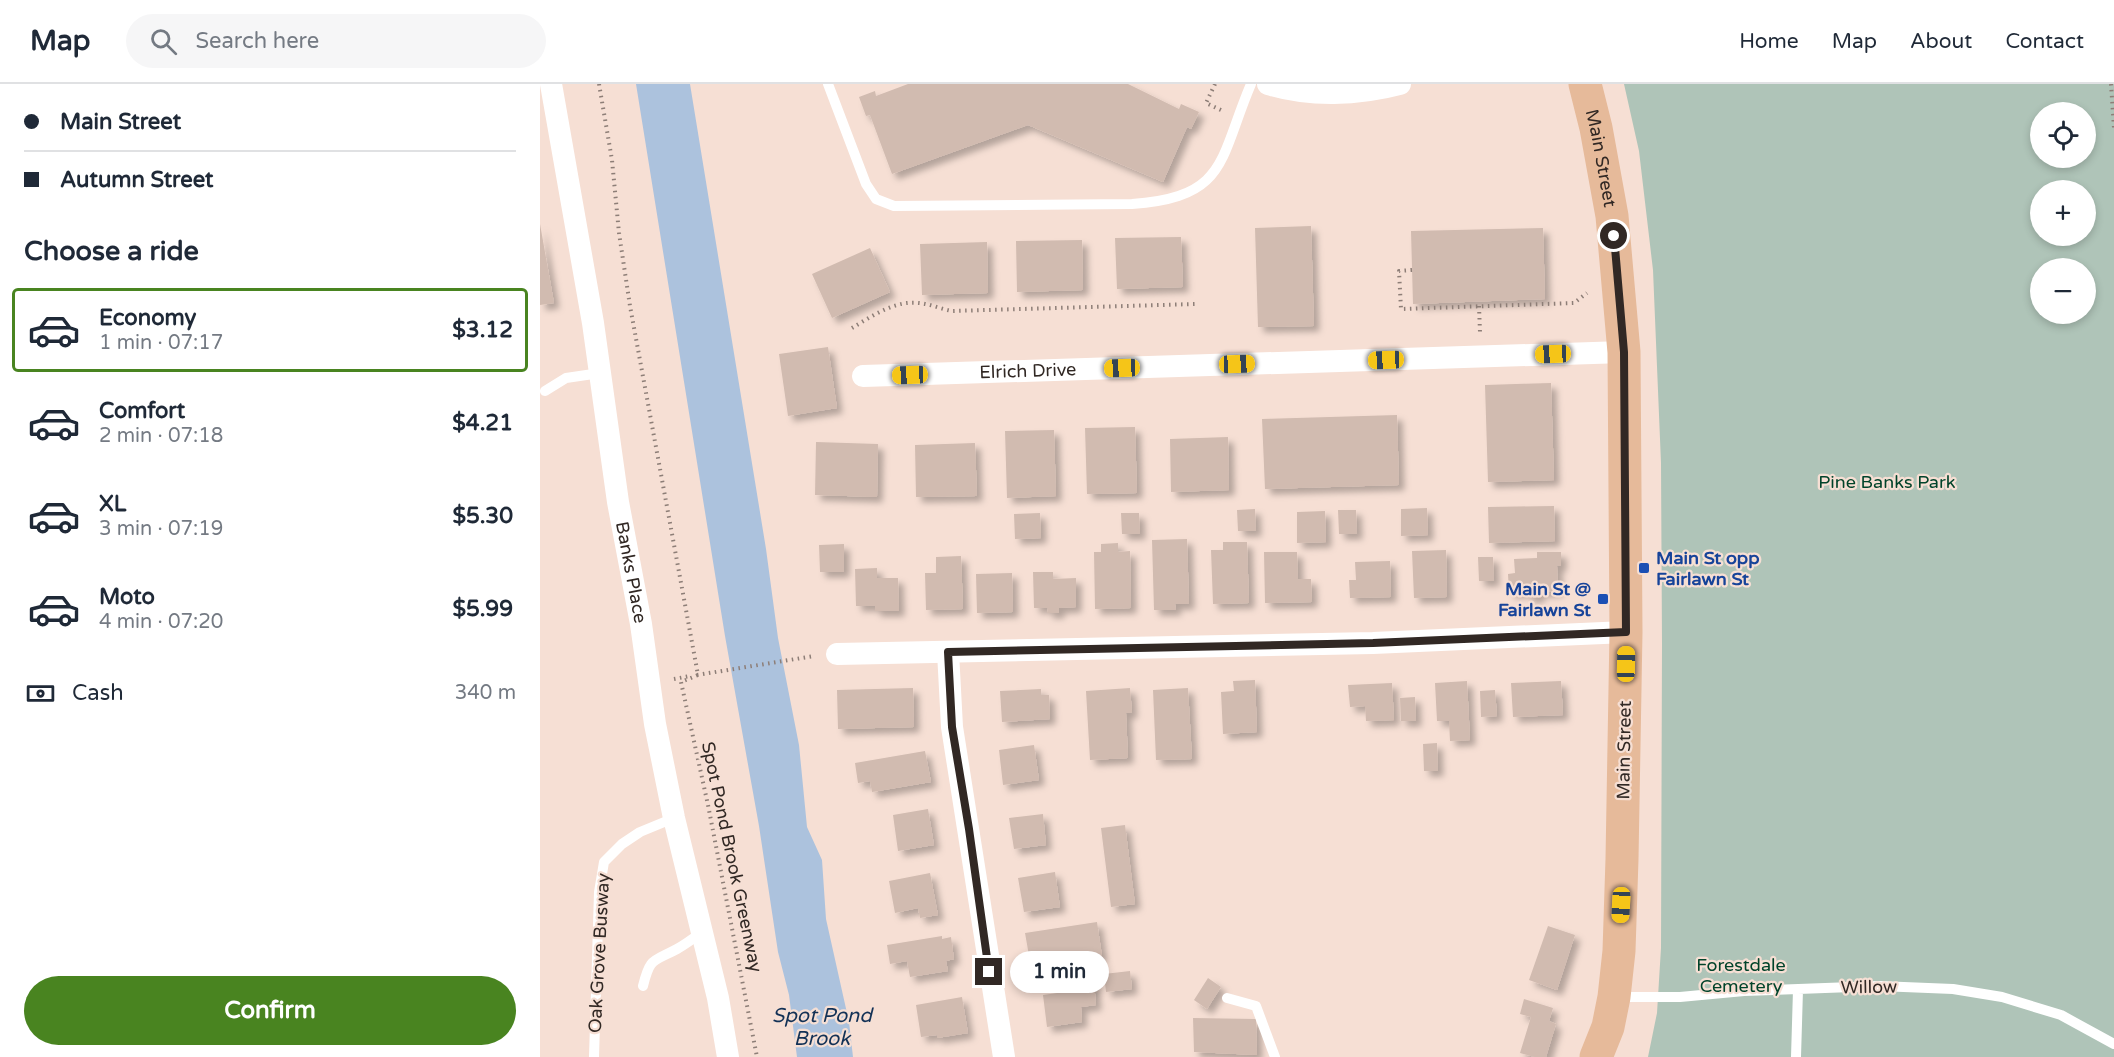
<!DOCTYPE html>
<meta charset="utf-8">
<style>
body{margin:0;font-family:"Varela Round",sans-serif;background:#f6f6f7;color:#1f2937;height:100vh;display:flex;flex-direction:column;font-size:22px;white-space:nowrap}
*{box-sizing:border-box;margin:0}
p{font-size:20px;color:#747a83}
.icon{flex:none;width:33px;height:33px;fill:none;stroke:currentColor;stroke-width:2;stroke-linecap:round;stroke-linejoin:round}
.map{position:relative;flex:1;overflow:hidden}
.side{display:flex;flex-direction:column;background:#fff;width:540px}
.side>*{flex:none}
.top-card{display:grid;align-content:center;height:132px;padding:0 24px;background:#fff}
.controls{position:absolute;left:1490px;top:18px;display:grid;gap:12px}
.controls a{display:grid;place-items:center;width:66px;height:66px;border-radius:50%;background:#fff;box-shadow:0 3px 9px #0003;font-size:30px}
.end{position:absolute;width:27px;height:27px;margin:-14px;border:8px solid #312824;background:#fff;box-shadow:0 0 0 3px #fff}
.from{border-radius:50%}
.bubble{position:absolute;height:42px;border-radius:21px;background:#fff;box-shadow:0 3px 9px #0003;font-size:20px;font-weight:800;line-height:42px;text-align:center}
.car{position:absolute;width:18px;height:36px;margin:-18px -9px;border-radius:8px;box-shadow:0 0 4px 2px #0007;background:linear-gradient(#f5c518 24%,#345 0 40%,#f5c518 0 76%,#345 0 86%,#f5c518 0)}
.top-card b{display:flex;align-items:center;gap:21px;height:57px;font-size:22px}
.top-card b+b{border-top:2px solid #e0e1e3}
.top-card i{width:15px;height:15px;background:#1f2937}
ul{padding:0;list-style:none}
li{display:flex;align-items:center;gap:18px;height:84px;margin:0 12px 9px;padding:0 12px;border:3px solid transparent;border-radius:6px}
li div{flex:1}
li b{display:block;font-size:22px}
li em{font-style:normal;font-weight:800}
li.selected{border-color:#498420}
li>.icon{width:54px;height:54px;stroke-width:1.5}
h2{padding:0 24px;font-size:27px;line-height:72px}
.pay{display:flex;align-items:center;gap:15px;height:66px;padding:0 24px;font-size:22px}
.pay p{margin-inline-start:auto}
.button{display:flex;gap:12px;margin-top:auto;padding:12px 24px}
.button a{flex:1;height:69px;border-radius:36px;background:#498420;color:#fff;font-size:24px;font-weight:800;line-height:69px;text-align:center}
header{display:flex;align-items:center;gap:36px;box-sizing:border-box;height:84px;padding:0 30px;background:#fff;border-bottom:2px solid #e0e1e3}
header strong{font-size:28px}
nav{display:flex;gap:33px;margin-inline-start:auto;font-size:21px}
.search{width:420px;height:54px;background:#f6f6f7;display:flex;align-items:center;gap:15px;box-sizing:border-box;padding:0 21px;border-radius:33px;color:#747a83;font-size:22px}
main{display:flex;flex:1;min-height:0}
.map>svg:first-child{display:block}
.green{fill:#afc4b8;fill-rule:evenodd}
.water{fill:#acc2dd}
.building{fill:#d1bbb0;filter:url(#shadow)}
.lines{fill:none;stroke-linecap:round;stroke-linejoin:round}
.path{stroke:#8d7e77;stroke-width:4;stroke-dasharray:1.5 4.5;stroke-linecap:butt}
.lane{stroke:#fff;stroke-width:10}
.street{stroke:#fff;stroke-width:22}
.primary{stroke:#e6ba9a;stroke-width:33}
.route{stroke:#312824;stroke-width:8}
.transit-dot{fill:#1a4fb4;stroke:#f6dfd4;stroke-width:2}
.labels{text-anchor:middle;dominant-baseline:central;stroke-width:4.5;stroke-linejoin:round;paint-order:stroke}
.street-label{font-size:18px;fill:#312824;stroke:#f6dfd4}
.park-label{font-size:18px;fill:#00432a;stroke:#f6dfd4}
.transit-label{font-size:18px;font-weight:bold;fill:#164399;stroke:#f6dfd4;text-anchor:start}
.water-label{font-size:20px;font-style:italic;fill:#123156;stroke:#f6dfd4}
</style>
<header>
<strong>Map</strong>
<div class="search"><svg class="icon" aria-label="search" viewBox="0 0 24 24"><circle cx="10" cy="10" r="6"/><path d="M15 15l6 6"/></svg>Search here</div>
<nav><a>Home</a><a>Map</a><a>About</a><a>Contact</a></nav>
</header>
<main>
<section class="side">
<div class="top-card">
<b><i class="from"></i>Main Street</b>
<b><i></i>Autumn Street</b>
</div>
<h2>Choose a ride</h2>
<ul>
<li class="selected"><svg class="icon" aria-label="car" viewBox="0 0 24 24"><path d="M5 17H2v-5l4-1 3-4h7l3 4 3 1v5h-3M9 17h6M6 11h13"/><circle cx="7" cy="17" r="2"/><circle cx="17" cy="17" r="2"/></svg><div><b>Economy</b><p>1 min · 07:17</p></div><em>$3.12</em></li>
<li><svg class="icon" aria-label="car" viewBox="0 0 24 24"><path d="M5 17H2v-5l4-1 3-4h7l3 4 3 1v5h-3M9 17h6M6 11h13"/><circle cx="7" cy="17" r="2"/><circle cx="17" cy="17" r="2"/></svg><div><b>Comfort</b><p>2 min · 07:18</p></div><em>$4.21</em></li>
<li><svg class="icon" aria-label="car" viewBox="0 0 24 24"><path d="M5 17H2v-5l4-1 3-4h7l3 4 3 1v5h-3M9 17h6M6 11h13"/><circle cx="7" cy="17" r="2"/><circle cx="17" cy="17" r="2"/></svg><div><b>XL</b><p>3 min · 07:19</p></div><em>$5.30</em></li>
<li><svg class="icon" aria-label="car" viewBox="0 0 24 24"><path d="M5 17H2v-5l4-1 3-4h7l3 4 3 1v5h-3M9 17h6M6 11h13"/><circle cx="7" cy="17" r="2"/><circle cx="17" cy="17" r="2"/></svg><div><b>Moto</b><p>4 min · 07:20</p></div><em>$5.99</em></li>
</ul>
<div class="pay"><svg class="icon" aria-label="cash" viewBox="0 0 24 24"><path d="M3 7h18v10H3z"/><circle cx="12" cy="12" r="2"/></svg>Cash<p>340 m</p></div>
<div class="button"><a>Confirm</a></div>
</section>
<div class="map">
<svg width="1574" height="973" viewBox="0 0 1574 973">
<defs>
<filter id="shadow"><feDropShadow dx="5.5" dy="5.5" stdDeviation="3" flood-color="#0004"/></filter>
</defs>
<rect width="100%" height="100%" fill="#f6dfd4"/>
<path class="green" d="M1084,0H1574V973H1108L1117,929L1121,864L1122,560L1121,379L1113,186L1099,67ZM1500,28H1545V74H1500ZM1500,106H1545V152H1500ZM1500,184H1545V230H1500Z"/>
<path class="water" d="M96,0H150L226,465L238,554L259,661L267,743L282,776L286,835L309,938L313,973H257L249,911L238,868L219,742L185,552Z"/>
<path class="building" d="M368,0H588L639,25L641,20L659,28L651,45L647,43L623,98L488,41L352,90L330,31L326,32L319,13L335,7L336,12Z
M0,140L14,219L0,221Z
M771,142L774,242L718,243L715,144Z
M1003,144L1005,215L873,220L871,147Z
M641,153L643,203L577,205L575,154Z
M542,156L543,206L477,208L476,157Z
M447,158L448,209L382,211L380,160Z
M330,164L350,208L292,234L272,190Z
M288,263L297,324L248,332L239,270Z
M1011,299L1014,396L948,398L945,301Z
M857,331L859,401L725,405L722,335Z
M595,343L597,409L547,410L545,344Z
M514,346L516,412L467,414L465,347Z
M688,353L689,406L631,408L630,355Z
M276,358L338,360L337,413L275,411Z
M435,359L437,412L376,413L375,361Z
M1014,422L1015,457L949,459L948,423Z
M887,424L888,451L861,452V425Z
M715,425L716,447H698L697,426Z
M798,426H816L817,450H799Z
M785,427L786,458L757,459V428Z
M500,429L501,454L475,455L474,430Z
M581,429H599L600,450H582Z
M647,455L649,520H635L636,526H614L612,456Z
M683,458H707L709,519L673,520L671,466H683Z
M578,459V468L590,467L591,524L555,525L554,468H561V460Z
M304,460V488H280L279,461Z
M906,466L907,513L874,514L872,467Z
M724,468H757L758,495H771L772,518L725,519Z
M997,468H1021V482H1017L1018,507L999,508V513L988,514V508L969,509L968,490L975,489L974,475L997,474Z
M421,472L423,525L386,526L385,489H396V473Z
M938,473H953L954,497H939Z
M850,477L851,513L810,514L809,496H816L815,478Z
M337,484V494H358L359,527H335V522H316L315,485Z
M493,488H513V495L536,494V523L519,524V529H507L508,524H494Z
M472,489L473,528L437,529L436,490Z
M715,596L717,648L683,650L681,608L694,607L693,597Z
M927,597L930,656L910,657L909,637H897L895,599Z
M1021,597L1023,631L973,633L971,599Z
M852,599L854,636L826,637L825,622L810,623L808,601Z
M373,604L374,643L298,645L297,606Z
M590,604L592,629H586L588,674L550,676L546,607Z
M648,604L652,675L616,676L613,606Z
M501,605V611H509L510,635L462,638L460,607Z
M955,606L957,632L941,633L940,607Z
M875,613L876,637H861L860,614Z
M897,659L898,687H884L883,660Z
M494,661L499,696L463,701L459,666Z
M385,667L391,698L332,708L330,697L318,699L315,679Z
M388,725L394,761L358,767L353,731Z
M503,730L506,761L474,765L469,734Z
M585,741L595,820L571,823L561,744Z
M515,788L520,823L484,828L478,794Z
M390,789L398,831L380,834L378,824L355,829L349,797Z
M557,838L562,872L491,883L485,849Z
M1008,842L1035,851L1017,906L989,896Z
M402,852V855L411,853L414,875L406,877L408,887L370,893L367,877L350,880L347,861Z
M590,887L592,905L566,908L564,890Z
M668,894L681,903L667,925L654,916Z
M554,897L556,921L541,923L542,938L507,943L503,911L538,906L537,899Z
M422,913L428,949L397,954V951L381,953L376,921Z
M984,915L1013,924L1009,937L1016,940L1006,973H995L980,969L991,933L980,930Z
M653,934L716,935L717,971L654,968Z"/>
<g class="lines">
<path class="path" d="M59,0L72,76L79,149L90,222L158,591L141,598L168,721L217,973
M675,0L666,19L683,27
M1571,0L1574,44
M872,186L859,187L861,225L1034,219L1047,209
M939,222L940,248
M312,244C332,232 355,216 379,219C390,220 401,225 412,227L655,220
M157,591L274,572
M134,595L150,592"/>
<path class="lane" d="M288,0L326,100L336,115L354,122L592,120C688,113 679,75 711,0
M5,307L26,294L60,289
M103,902C110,873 113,878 137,865C146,860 154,854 162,848
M1077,913H1140L1204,907L1339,902L1413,905L1462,913L1521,931L1574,960
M687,914L716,922L735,973
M54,973L59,808L64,778L82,760L100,748L134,734
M1256,973L1258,906"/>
<g class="street">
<path id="s1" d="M11,0L53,239L78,418L101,540L115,640L134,734L178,914L188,973"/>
<path d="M728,0C769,13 819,11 860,0"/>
<path id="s2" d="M323,292L1084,268"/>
<path d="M408,568L412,643L464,973"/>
<path d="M297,570L833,559L1086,548"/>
</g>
<path class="primary" id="s3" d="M1045,0L1056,44L1072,132L1084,268L1086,548L1082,775L1079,867L1074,913L1068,943L1056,973"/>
</g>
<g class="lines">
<path class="route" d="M449,888L429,745L412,643L408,568L833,559L1086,548L1084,268L1074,152"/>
</g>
<g class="transit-dot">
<rect x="1098" y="478" width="12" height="12" rx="3"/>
<rect x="1057" y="509" width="12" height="12" rx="3"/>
</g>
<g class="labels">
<g class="street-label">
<text stroke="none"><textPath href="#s3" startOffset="76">Main Street</textPath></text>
<text stroke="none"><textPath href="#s2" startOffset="165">Elrich Drive</textPath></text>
<text stroke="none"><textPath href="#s1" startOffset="495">Banks Place</textPath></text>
<text transform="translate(1084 666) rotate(-89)">Main Street</text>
<text transform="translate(192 773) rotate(78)">Spot Pond Brook Greenway</text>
<text transform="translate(59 869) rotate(-87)">Oak Grove Busway</text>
<text transform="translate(1329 903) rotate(-1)">Willow</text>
</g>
<g class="park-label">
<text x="1347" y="398">Pine Banks Park</text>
<text x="1201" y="881">Forestdale<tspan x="1201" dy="21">Cemetery</tspan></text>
</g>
<g class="transit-label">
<text x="1116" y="474">Main St opp<tspan x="1116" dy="21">Fairlawn St</tspan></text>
<text x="1051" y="505" text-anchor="end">Main St @<tspan x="1051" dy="21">Fairlawn St</tspan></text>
</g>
<g class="water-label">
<text x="282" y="932">Spot Pond<tspan x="282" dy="23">Brook</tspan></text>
</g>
</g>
</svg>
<div class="controls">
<a><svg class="icon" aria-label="locate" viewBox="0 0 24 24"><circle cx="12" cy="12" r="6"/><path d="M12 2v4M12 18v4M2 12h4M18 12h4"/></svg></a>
<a>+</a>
<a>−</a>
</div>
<i class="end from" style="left:1074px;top:152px"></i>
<i class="end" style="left:449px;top:888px"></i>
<div class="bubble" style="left:470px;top:867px;width:99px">1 min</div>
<i class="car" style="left:1013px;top:270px;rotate:268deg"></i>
<i class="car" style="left:846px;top:276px;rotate:268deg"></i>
<i class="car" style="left:697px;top:280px;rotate:88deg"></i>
<i class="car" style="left:582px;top:284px;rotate:268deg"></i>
<i class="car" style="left:370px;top:291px;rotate:268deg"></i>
<i class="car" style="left:1086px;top:580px;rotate:1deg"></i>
<i class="car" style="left:1081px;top:821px;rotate:183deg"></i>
</div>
</main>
